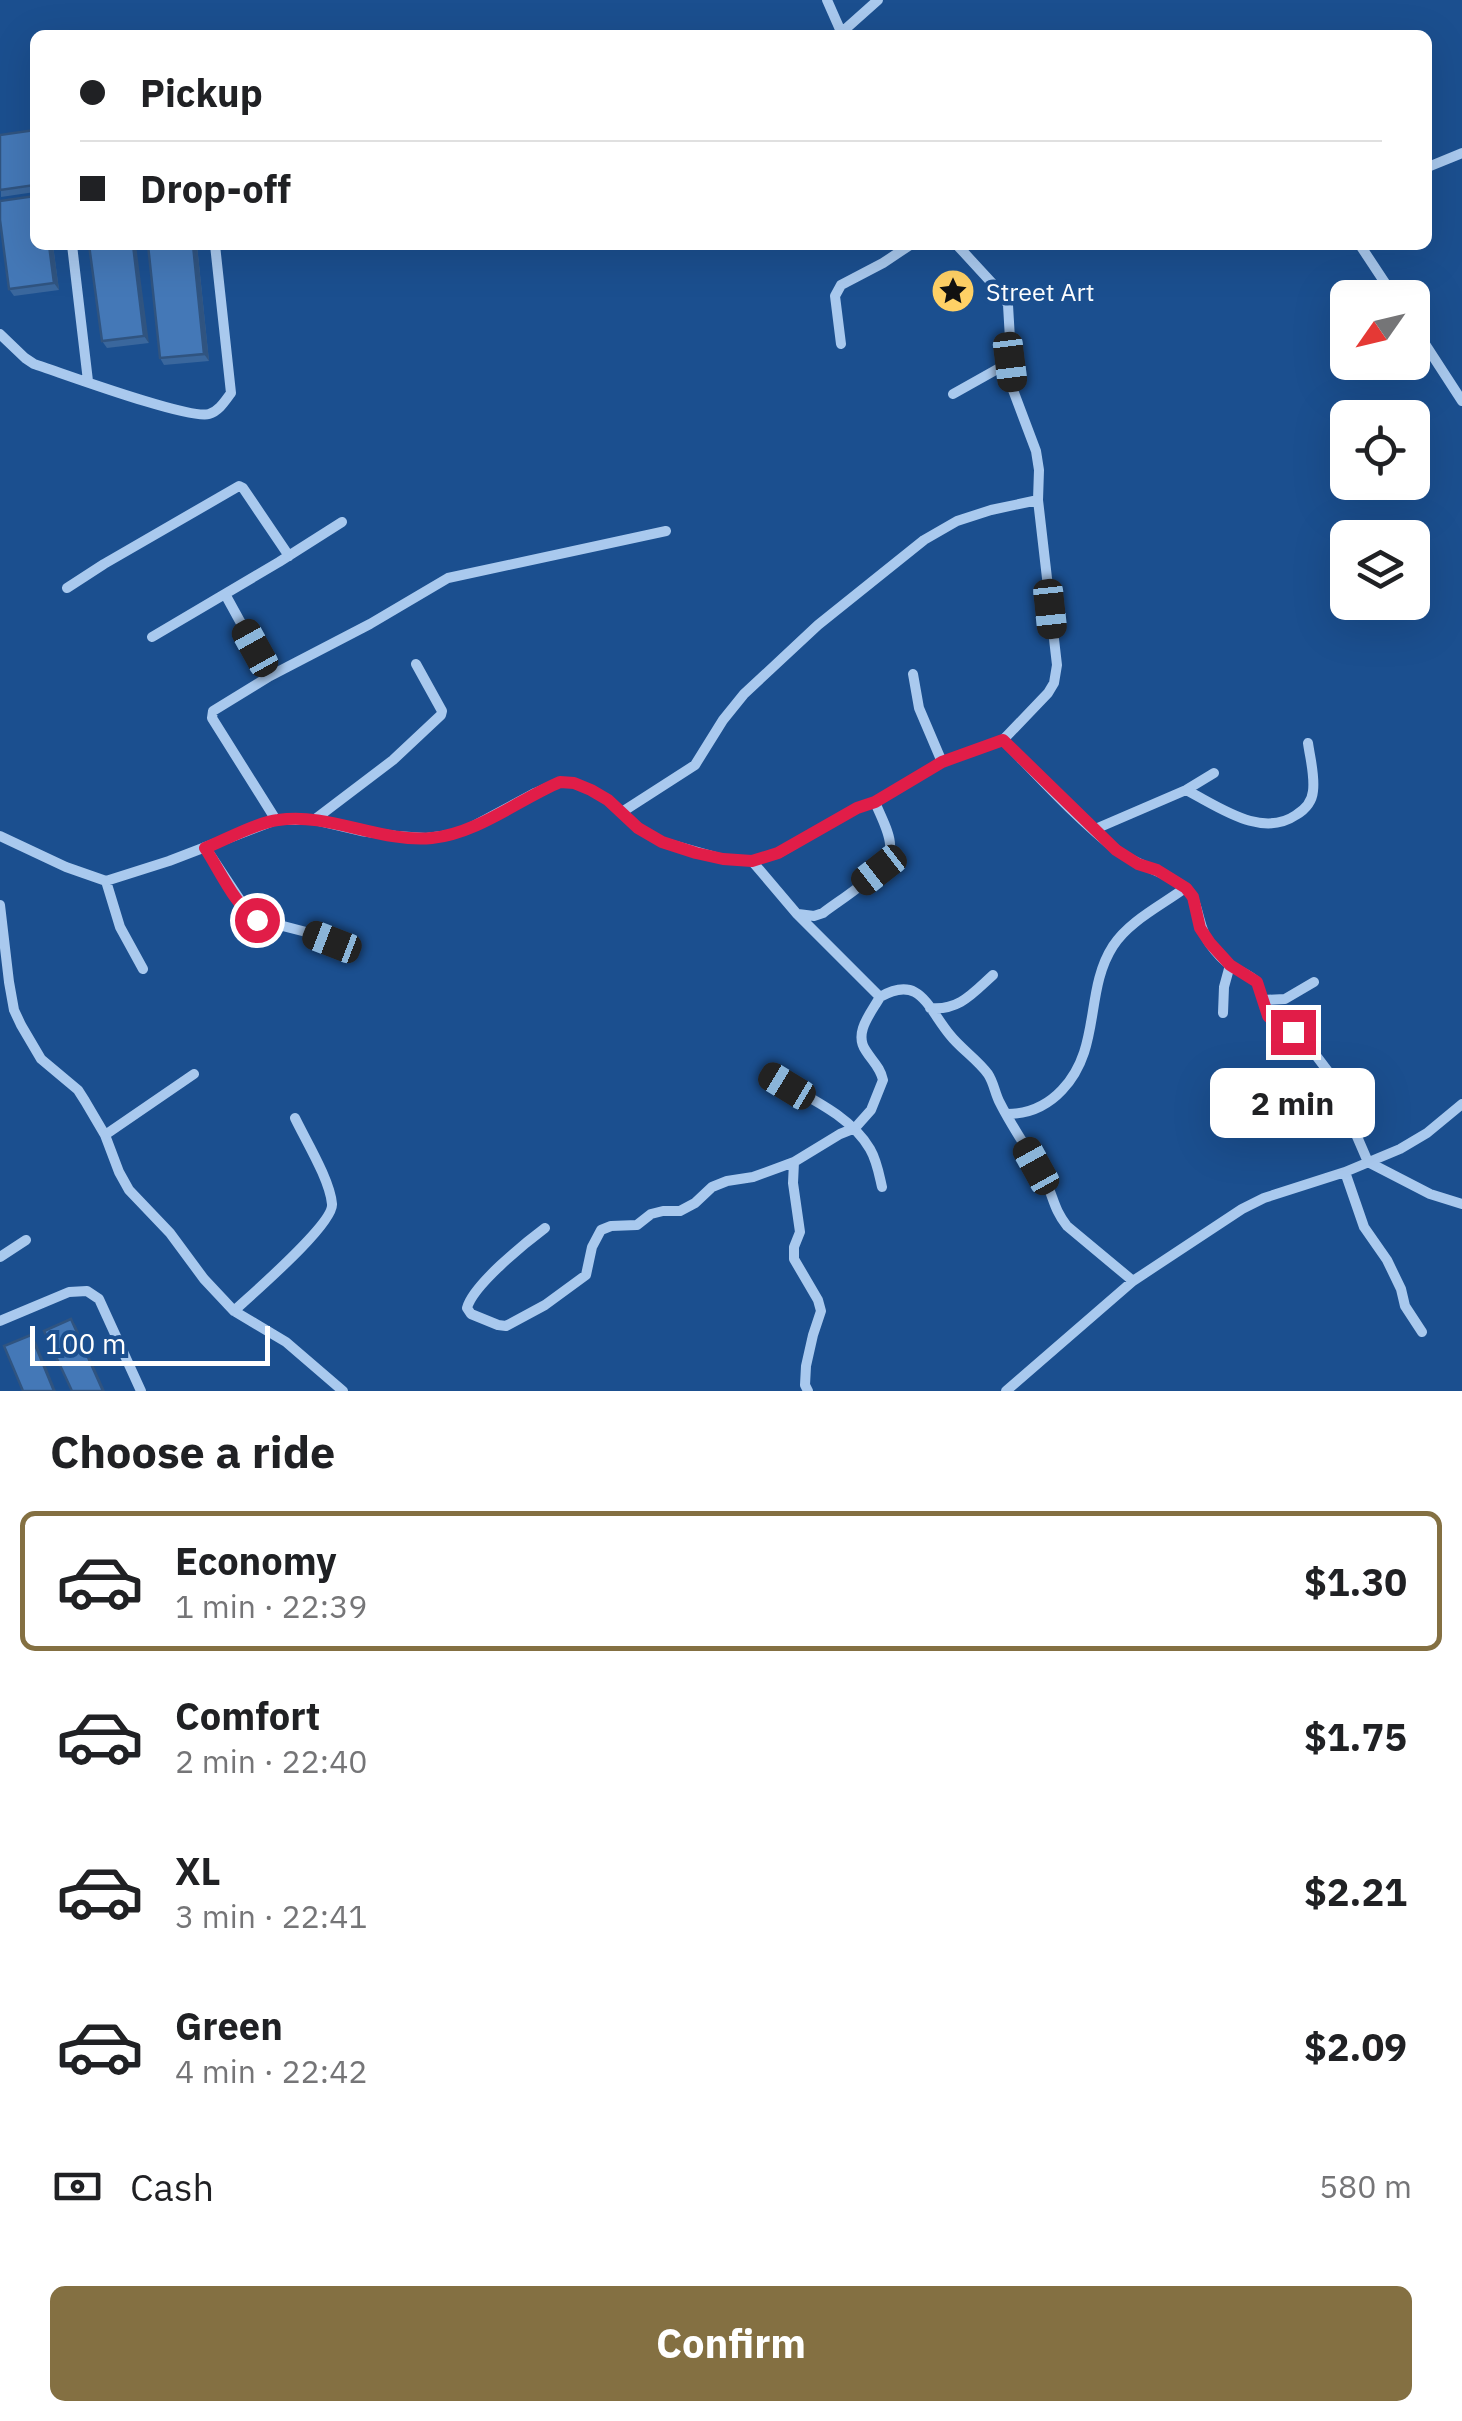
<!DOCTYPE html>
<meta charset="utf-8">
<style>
body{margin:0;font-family:"IBM Plex Sans",sans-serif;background:#f2f2f2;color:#202124;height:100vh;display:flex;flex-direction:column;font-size:38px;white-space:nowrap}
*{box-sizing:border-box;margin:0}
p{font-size:32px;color:#757577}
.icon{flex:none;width:55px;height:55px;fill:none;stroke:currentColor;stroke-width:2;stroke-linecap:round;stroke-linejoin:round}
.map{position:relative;height:1391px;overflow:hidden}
.details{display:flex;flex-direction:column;background:#fff;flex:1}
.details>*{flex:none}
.guide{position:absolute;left:30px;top:30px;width:1402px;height:220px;border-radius:15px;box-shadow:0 10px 40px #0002;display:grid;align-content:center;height:220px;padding:0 50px;background:#fff}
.needle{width:65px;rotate:236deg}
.buttons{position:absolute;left:1330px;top:280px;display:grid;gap:20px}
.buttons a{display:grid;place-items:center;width:100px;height:100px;border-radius:15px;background:#fff;box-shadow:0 10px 40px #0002;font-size:50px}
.scale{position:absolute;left:30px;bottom:25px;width:240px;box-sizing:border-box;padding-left:10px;border:5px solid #fff;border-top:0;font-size:28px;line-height:35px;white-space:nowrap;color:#fff;-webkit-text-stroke:8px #1b4f8f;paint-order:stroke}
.end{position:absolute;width:45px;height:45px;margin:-22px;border:12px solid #e11d48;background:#fff;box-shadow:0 0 0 5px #fff}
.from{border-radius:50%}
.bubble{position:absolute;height:70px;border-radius:15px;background:#fff;box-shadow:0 10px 40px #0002;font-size:32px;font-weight:700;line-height:70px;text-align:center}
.car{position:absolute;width:30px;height:60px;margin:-30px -15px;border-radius:12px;box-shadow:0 0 8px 2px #0007;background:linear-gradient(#222 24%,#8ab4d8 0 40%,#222 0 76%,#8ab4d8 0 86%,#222 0)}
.guide b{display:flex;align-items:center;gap:35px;height:95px;font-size:38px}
.guide b+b{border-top:2px solid #e0e0e0}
.guide i{width:25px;height:25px;background:#202124}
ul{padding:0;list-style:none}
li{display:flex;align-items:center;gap:30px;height:140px;margin:0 20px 15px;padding:0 30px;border:5px solid transparent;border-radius:15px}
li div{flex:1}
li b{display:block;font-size:38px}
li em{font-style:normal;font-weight:700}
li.selected{border-color:#847042}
li>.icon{width:90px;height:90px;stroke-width:1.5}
h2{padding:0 50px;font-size:45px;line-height:120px}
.pay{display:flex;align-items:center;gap:25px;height:110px;padding:0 50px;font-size:38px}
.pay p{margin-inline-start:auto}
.cta{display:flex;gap:20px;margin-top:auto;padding:20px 50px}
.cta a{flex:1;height:115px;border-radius:15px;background:#847042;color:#fff;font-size:40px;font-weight:700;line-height:115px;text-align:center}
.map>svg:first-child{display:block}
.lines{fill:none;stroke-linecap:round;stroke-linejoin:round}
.minor{stroke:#a9c9ee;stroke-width:10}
.wall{fill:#3a679d}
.shaded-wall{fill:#305480}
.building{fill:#4478b7;stroke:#305480;stroke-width:2.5}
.route{stroke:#e11d48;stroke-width:12}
.labels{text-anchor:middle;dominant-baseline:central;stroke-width:9;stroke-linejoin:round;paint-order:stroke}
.poi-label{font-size:25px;fill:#fff;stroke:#1b4f8f;text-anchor:start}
</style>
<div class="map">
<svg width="1462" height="1391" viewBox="0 0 1462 1391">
<rect width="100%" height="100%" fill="#1b4f8f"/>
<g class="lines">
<path class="minor" d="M827,0L842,34
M841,33L878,0
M1428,167L1462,153
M72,245L88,381
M1360,245L1395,298
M1412,324L1462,401
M0,334L25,358L34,364C62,373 188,420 209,414C219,411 225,401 231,393L215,245
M841,344L835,296L841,285L883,263L910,245
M953,394L1010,362
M67,588L104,564L239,486L243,488L289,556
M225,594L270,676
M152,637L279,562L342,522
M913,674L919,708L942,762
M1003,740C1040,778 1077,819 1119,852C1140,867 1166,871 1186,889C1200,901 1197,927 1210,944C1215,951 1223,960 1231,966C1240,972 1249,974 1257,982L1268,1016L1279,1026L1302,1037L1330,1074L1368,1162L1430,1194L1462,1204
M1186,790C1218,806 1261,839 1296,815C1306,809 1312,802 1313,791C1315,775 1310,758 1308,743
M622,812L695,765L723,720L744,694L818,625L924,540L957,521L991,510L1038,500
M276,820L212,718L213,711L270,676L370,624L448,578L666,531
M314,820L393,760L441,715L442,711L416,664
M1093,830L1186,790L1214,773
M0,836L66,867L106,881L169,861L276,820H314L361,831L396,836L426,838L450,835L468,829L535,793L560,782L574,783L591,790L608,800L638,828L662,842L723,859L752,861L779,853L857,808L875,802L942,762L1003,740L1048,693L1054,683L1057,665L1038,500L1039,470L1036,451L1013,390L1008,305L1003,295L957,245
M205,847L252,918L310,933L332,941
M752,861L797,914L880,997C920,974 927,1007 950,1035C961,1049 977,1059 988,1074C994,1083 995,1094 1000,1103C1014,1131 1033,1156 1047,1184C1054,1200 1055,1211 1067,1226L1133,1281
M106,881L120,927L143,969
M0,905L9,982L14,1010L21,1025L41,1059L78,1090L85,1101L105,1135L119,1172L129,1190L170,1233L204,1279L234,1311L286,1342L343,1391
M798,914L814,916L823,913C842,898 888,872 890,847C891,834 880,815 875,802
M1263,1000L1285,999L1314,982
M930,1008C959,1011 973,993 993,975
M1223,1013L1224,987L1230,965
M768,1074C802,1095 849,1113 870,1149C877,1161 879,1174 882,1187
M1007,1114C1029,1114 1047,1106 1062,1090C1102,1048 1084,991 1113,946C1129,921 1162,905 1185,888
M105,1135L194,1074
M794,1162L793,1183L800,1232L794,1247V1259L818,1300L821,1311L813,1335L806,1366L805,1385L808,1391
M1345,1172L1364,1227L1387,1260L1401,1289L1405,1306L1422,1332
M545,1228C525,1243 473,1285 467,1308L471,1314L498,1325L506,1326L545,1305L586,1275L592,1247L601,1230L611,1226L637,1225L651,1214L663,1211H680L695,1203L712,1187L727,1181L753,1177L794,1162L840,1134L855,1128L871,1110L883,1080C880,1067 873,1062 866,1051C853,1033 871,1013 880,997
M0,1257L26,1240
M234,1311C252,1294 334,1224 332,1204C330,1180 306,1141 295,1118
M0,1321L69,1292L87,1291L99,1299L141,1391
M1006,1391L1133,1281L1242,1209L1264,1198L1345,1172L1400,1149L1427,1133L1462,1104"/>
</g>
<path class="wall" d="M35,130V192L1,197L0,135Z
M35,245H53L59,290L14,296L9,289Z
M89,245L149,343L107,348L102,341Z
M148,245H197L209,361L164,365L160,358Z"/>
<path class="shaded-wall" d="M49,245H53L59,290L54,283Z
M133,245H136L149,343L144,336Z
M193,245H197L209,361L204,354Z
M71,1319L76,1326L105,1391H103Z
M31,1335L36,1342L56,1391H54Z"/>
<path class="building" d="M35,130V185L0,190V135Z
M35,196V245H49L54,283L9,289L0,220V201Z
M89,245H133L144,336L102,341Z
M148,245H193L204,354L160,358Z
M71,1319L103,1391H72L44,1331Z
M31,1335L54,1391H23L4,1346Z"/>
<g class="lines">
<path class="route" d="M257,920C236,907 219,869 205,848C225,840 258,822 278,820C329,812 380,843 432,838C478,833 518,800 560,782L574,783L591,790L608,800L638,828L662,842L696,853L723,859L752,861L778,853L857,808L875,802L942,762L1003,740L1116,850L1138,864L1157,870L1186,888L1193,897L1200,928L1210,943L1230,965L1257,982L1268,1016L1279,1026L1293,1032"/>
</g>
<defs>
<symbol id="sight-disc" viewBox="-11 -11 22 22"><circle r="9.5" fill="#ffd166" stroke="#1b4f8f"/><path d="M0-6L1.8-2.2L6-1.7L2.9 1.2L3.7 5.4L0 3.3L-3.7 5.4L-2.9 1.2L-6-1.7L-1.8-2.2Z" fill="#111"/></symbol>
</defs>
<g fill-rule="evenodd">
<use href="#sight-disc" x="928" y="266" width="50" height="50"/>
</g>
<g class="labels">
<g class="poi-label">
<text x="986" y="291">Street Art</text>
</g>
</g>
</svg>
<div class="buttons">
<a><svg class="needle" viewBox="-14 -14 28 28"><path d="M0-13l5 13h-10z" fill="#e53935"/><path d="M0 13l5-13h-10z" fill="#757577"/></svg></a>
<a><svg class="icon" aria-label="locate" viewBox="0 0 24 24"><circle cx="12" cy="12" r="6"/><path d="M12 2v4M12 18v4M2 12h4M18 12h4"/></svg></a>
<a><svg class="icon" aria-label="layers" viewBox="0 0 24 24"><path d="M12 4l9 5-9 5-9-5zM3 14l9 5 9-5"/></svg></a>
</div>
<div class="scale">100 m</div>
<i class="end from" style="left:257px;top:920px"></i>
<i class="end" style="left:1293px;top:1032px"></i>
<div class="bubble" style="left:1210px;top:1068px;width:165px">2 min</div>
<i class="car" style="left:1010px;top:362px;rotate:173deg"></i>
<i class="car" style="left:1050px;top:609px;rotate:174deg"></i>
<i class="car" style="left:255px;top:648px;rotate:331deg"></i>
<i class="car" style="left:879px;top:870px;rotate:232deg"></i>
<i class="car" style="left:332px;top:942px;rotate:291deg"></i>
<i class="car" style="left:787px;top:1086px;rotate:301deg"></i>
<i class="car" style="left:1036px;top:1166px;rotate:331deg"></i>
<div class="guide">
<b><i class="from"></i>Pickup</b>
<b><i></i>Drop-off</b>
</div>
</div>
<section class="details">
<h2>Choose a ride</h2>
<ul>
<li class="selected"><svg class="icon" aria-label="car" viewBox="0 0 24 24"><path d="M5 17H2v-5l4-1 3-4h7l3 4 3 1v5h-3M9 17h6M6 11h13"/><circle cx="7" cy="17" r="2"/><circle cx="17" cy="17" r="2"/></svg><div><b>Economy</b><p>1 min · 22:39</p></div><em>$1.30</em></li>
<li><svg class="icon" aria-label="car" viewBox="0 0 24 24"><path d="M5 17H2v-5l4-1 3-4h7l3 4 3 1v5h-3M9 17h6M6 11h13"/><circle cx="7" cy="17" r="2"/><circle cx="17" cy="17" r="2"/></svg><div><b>Comfort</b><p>2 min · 22:40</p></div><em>$1.75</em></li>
<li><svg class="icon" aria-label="car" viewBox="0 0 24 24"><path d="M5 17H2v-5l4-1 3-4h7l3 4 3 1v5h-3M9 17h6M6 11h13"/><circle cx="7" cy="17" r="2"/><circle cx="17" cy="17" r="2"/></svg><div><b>XL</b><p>3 min · 22:41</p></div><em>$2.21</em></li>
<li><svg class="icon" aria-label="car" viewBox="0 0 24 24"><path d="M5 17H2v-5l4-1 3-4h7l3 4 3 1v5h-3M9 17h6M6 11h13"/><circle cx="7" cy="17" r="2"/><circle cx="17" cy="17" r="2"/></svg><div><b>Green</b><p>4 min · 22:42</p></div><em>$2.09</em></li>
</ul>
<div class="pay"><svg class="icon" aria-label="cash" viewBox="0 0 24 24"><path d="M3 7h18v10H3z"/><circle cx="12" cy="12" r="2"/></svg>Cash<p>580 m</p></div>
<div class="cta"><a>Confirm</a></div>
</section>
